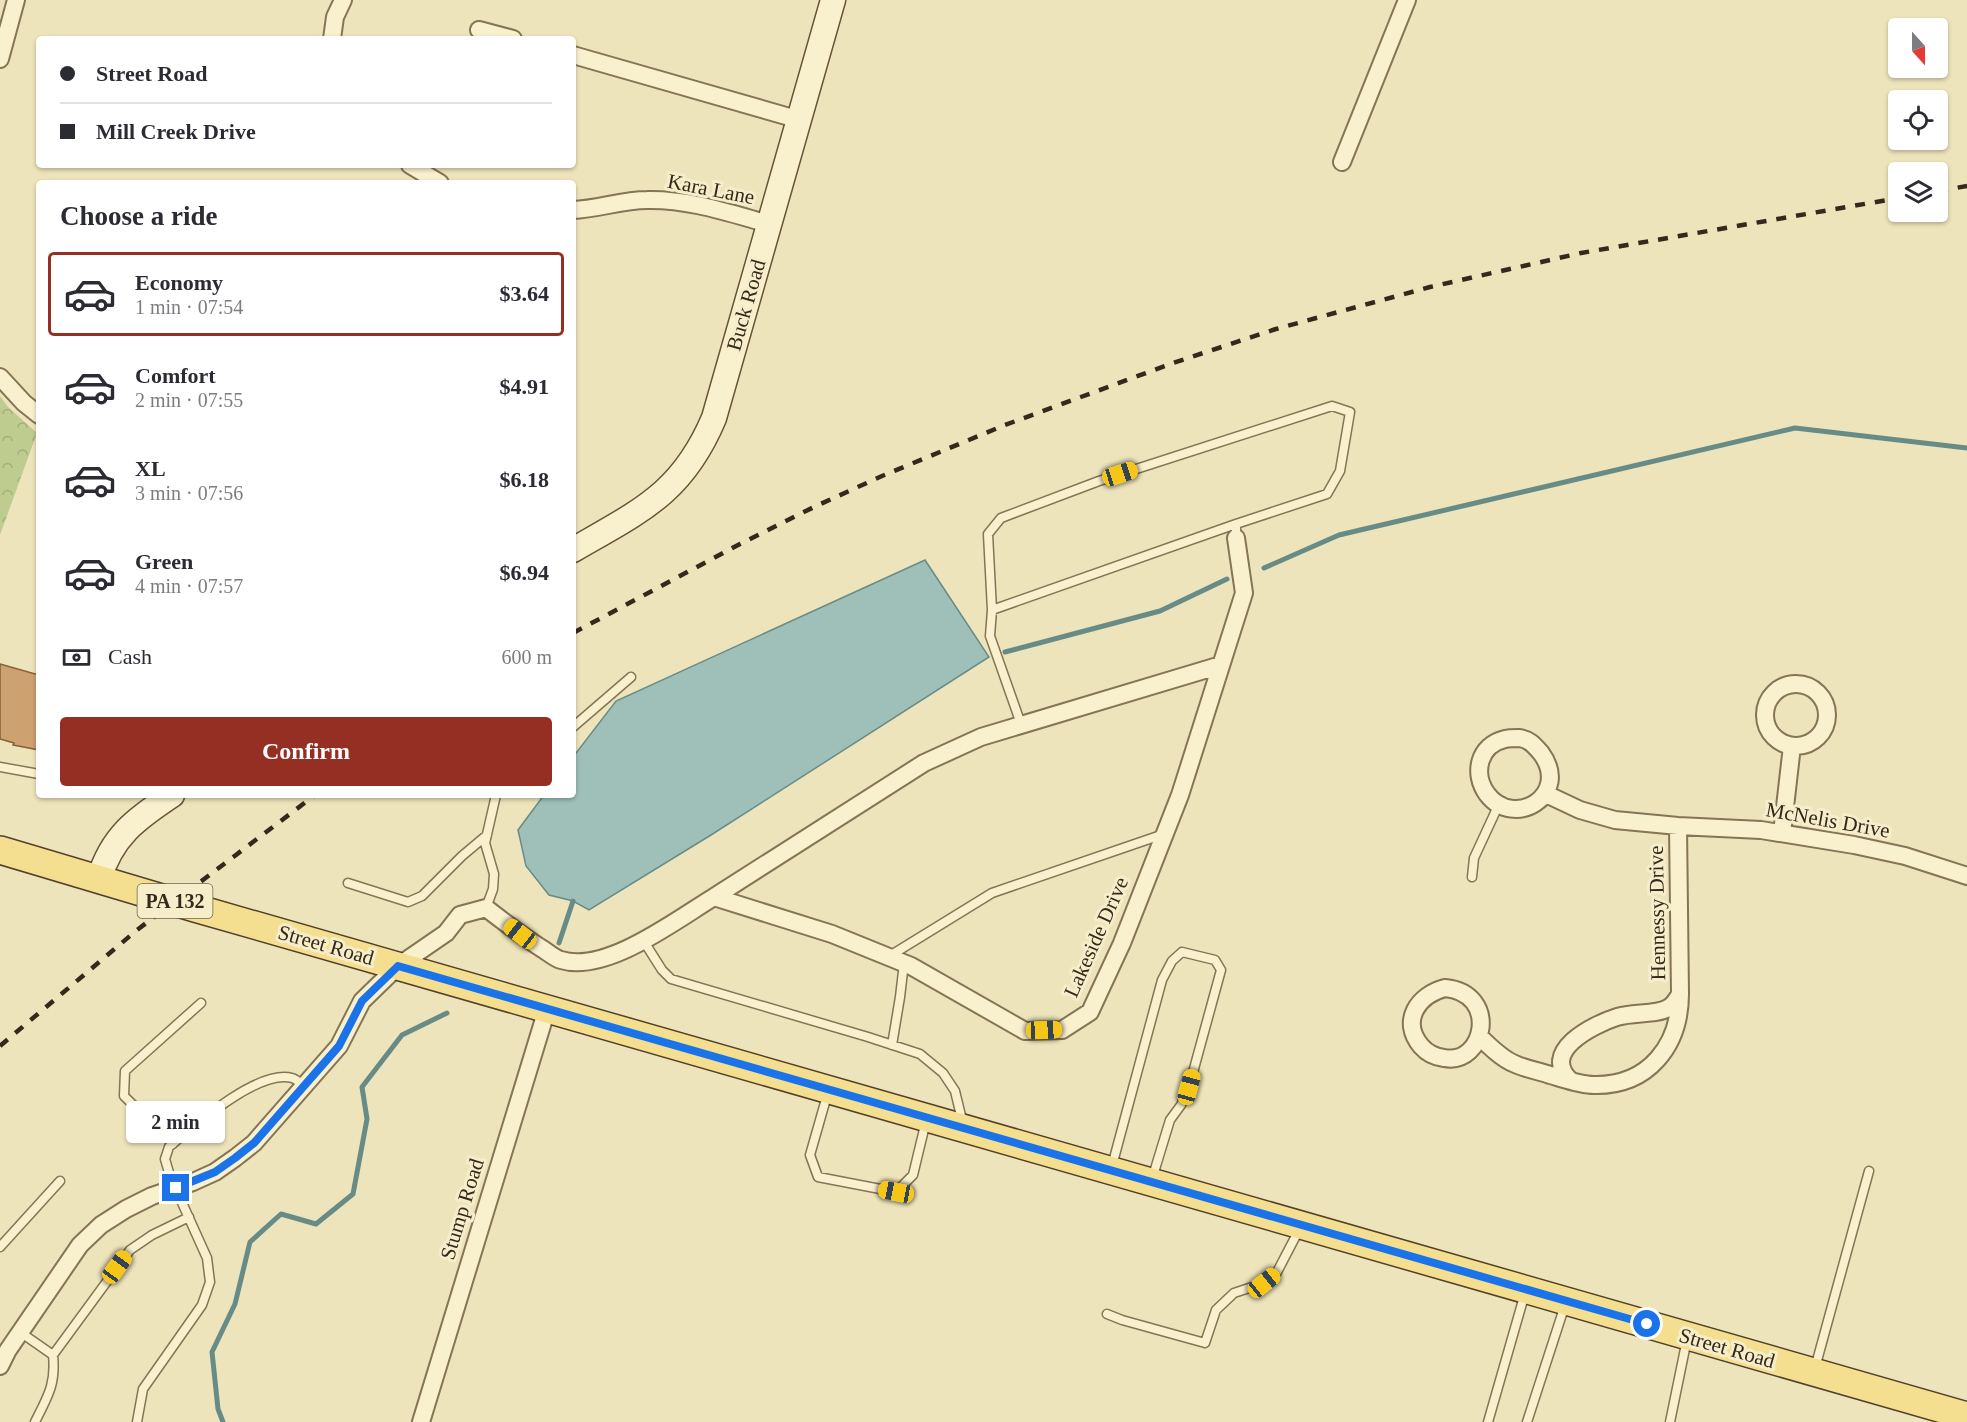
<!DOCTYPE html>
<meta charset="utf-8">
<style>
body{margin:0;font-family:Georgia,serif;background:#f7f7f7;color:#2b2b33;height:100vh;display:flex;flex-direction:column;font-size:22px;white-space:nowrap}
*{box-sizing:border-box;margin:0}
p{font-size:20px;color:#7c7c81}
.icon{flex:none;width:33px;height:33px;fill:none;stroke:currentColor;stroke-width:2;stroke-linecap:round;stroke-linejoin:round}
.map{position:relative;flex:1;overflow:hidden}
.sheet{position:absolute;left:36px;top:180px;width:540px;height:618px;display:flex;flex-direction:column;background:#fff;border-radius:6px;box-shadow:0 2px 4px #0004}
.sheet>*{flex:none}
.top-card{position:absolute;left:36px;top:36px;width:540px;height:132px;border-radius:6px;box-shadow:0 2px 4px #0004;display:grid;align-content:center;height:132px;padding:0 24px;background:#fff}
.needle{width:39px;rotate:159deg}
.controls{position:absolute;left:1888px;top:18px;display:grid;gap:12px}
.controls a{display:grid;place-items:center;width:60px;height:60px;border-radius:6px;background:#fff;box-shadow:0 2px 4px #0004;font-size:30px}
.end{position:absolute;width:27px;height:27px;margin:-14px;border:8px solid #1a73e8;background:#fff;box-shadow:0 0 0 3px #fff}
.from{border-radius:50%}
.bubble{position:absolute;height:42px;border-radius:6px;background:#fff;box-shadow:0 2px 4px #0004;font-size:20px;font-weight:800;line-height:42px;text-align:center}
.car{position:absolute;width:18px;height:36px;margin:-18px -9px;border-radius:8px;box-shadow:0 0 4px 2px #0007;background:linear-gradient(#f5c518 24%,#345 0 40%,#f5c518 0 76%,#345 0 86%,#f5c518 0)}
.top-card b{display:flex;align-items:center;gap:21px;height:57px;font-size:22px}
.top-card b+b{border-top:2px solid #e1e1e2}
.top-card i{width:15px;height:15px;background:#2b2b33}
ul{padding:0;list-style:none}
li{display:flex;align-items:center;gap:18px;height:84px;margin:0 12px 9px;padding:0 12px;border:3px solid transparent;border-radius:6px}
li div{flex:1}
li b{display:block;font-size:22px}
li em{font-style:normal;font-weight:800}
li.active{border-color:#952f24}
li>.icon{width:54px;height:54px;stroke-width:1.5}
h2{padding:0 24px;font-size:27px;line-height:72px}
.pay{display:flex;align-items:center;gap:15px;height:66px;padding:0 24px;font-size:22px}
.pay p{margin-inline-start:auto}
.action{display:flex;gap:12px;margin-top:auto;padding:12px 24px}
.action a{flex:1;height:69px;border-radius:6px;background:#952f24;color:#fff;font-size:24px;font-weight:800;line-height:69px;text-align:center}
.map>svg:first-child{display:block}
.forest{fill:url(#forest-crowns)}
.water{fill:#9fbfb9;stroke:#678c87;stroke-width:1.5}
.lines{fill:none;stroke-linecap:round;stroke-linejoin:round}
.stream{stroke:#678c87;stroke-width:5}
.building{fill:#cda170;stroke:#85603a;stroke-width:1.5}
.lane-casing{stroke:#857455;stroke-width:11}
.street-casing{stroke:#857455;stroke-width:20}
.secondary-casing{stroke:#675438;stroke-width:27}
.primary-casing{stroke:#52412a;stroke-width:30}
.lane{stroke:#f9f1ce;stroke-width:8}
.street{stroke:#f9f1ce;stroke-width:16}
.secondary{stroke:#f9f1ce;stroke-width:24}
.primary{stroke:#f4df90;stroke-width:27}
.rail{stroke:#34291a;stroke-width:4.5;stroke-dasharray:10 10;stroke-linecap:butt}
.route{stroke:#1a73e8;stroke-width:8}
.labels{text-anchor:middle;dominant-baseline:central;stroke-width:6;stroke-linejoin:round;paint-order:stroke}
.shield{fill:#f6eecb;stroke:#6e644f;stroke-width:1.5}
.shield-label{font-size:20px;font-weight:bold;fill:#34291a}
.street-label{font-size:21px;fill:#34291a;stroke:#f6eecb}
</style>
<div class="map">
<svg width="1967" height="1422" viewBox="0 0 1967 1422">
<defs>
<pattern id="forest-crowns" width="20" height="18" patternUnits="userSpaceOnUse" patternTransform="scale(1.5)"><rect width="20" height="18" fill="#becc8f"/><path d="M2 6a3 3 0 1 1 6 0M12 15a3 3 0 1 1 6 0" fill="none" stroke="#a4af7b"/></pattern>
</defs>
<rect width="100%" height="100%" fill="#eee4bb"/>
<path class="forest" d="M0,396L8,407L37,433L0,535Z"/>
<path class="water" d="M925,560L989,657L711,835L589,910L573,901L549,895L526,866L518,830L544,795H573V757L616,701Z"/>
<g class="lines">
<path class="stream" d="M1264,568L1339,535L1795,428L1967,448
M1005,652L1160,611L1227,579
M559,943L573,901
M223,1422L218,1409L212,1352L235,1304L250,1242L281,1214L316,1224L353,1194L367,1119L362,1087L402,1035L447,1013"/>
</g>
<path class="building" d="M0,664L39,675V750L13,745L14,743L0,739Z"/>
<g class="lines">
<defs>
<path id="lane" d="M1236,538V524L1327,494L1340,471L1350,412L1332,406L1099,481L1001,518L988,534L992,610L1236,524
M992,610L990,636L1021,724
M573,727L631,677
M0,767L39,774
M1472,877L1474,858L1499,804
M348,883L408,902L422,896L462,856L487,835
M486,908L493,889L494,874L485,843L496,795
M643,940L662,970L671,979L868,1037L920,1054L943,1073L955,1091L963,1124
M888,957L992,893L1164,834
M892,1045L900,997L904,963
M828,1092L810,1155L818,1177L896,1192L913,1175L926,1121
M173,1144L124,1096L125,1071L201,1003
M1112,1166L1162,980L1172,961L1182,952L1215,960L1221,970L1189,1087L1181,1105L1170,1120L1152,1179
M0,1247L60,1181
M1107,1314L1122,1320L1205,1343L1216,1310L1234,1293L1264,1283L1276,1274L1300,1228
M20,1332L53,1355
M1815,1368L1869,1171
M35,1422C48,1396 56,1384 53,1355L130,1250L152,1235L189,1217
M137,1422L143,1389L202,1305L210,1282L207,1258L170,1176L165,1159L169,1147C194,1126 258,1069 292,1078C296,1079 300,1083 304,1085
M1488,1422L1525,1293
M1527,1422L1565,1305
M1670,1422L1687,1339"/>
<path id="street" d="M479,30L513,39
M332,39L335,17L343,0
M573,55L800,120
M0,59L16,0
M1342,162L1407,0
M410,165L440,183
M573,210C598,209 622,200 647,200C689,199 729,213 769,224
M0,377L24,403L39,415
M1221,665L981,737L924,763L714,897L832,934L911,966L1025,1031L1062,1030L1090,1012L1122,943L1180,795L1244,593L1236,538
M1765 715a31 31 0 1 1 62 0a31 31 0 1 1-62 0Z
M1519,738C1529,739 1534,745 1541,753C1572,795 1514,830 1487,794C1472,773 1479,745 1505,739C1509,738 1514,738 1519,738Z
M1546,794L1580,810L1615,820L1678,826L1761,830L1854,845L1905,856L1967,876
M1782,833L1792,746
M1445,988C1500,993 1485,1066 1444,1058C1435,1057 1427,1053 1421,1046C1400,1021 1418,995 1445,988Z
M1479,1036C1489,1046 1502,1059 1515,1064C1526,1069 1539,1071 1550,1075C1564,1079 1580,1085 1594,1085C1649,1086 1680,1045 1680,994
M1571,1081C1539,1052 1592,1025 1617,1017C1633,1012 1657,1015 1668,1008C1674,1005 1677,999 1680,994L1678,826
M0,1366L8,1350L80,1245L101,1225L126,1209L152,1196L193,1182L215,1172L235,1158L254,1143L339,1046L362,1001L398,966L446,933L460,915L486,908C504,922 522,936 541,948C548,952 554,958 561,960C606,974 676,920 714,897
M421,1422L547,1009"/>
<path id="secondary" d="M573,550C640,511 682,494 714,418L833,0
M99,879C112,836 136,819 172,795"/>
<path id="primary" d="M0,850L195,908L1967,1416"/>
</defs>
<use href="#lane" class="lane-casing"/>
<use href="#street" class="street-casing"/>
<use href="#secondary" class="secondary-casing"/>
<use href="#primary" class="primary-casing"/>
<use href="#lane" class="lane"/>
<use href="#street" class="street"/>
<use href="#secondary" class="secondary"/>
<use href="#primary" class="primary"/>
<path class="rail" d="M1938,191L1967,186
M573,633L740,544L814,507L882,476L1005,425L1173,363L1276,329L1430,287L1581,253L1899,198
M0,1046L137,930L315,795"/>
</g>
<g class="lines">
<path class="route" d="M176,1188L215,1172L235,1158L254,1143L339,1046L362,1001L398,966L1647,1324"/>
</g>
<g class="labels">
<rect class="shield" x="137.5" y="884" width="75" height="34" rx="4.5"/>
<g class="shield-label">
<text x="175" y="901">PA 132</text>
</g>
<g class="street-label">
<text transform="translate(711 189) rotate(11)">Kara Lane</text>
<text transform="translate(746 305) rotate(-74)">Buck Road</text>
<text transform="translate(1828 820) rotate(10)">McNelis Drive</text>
<text transform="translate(1657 913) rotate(-91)">Hennessy Drive</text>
<text transform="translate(1096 937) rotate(-66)">Lakeside Drive</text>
<text transform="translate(326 945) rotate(16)">Street Road</text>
<text transform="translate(462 1209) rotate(-73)">Stump Road</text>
<text transform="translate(1727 1348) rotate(16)">Street Road</text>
</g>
</g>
</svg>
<div class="controls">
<a><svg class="needle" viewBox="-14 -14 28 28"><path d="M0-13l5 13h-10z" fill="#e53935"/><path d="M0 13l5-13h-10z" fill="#7c7c81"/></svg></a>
<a><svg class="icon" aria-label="locate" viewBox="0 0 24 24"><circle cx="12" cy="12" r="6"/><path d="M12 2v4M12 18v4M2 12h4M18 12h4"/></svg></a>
<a><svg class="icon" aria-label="layers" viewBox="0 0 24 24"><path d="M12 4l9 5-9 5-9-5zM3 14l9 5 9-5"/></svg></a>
</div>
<i class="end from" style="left:1647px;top:1324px"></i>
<i class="end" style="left:176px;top:1188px"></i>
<div class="bubble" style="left:126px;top:1101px;width:99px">2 min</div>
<i class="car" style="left:1120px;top:474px;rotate:72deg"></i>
<i class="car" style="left:520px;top:934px;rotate:308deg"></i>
<i class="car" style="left:1044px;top:1030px;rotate:88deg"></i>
<i class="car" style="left:1189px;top:1087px;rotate:15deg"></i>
<i class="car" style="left:896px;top:1192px;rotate:281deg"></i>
<i class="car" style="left:117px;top:1267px;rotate:36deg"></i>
<i class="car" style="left:1264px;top:1283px;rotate:51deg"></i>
<div class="top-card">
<b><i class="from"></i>Street Road</b>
<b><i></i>Mill Creek Drive</b>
</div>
<section class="sheet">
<h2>Choose a ride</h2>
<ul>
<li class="active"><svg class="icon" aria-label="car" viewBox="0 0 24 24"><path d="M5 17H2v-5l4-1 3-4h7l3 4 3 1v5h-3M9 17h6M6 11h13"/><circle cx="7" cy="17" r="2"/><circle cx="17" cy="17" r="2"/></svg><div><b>Economy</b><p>1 min · 07:54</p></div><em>$3.64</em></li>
<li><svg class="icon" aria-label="car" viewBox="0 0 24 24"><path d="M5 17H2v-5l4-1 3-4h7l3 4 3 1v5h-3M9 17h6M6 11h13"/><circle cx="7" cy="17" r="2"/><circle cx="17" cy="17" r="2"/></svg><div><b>Comfort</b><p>2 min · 07:55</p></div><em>$4.91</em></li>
<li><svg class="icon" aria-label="car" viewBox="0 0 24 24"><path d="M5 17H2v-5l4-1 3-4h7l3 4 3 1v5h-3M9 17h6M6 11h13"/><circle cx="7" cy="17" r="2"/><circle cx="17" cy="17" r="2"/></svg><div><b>XL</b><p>3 min · 07:56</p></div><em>$6.18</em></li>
<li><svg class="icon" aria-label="car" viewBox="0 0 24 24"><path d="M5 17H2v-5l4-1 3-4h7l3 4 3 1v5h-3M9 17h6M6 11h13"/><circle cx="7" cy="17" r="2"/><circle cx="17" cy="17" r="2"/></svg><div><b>Green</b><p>4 min · 07:57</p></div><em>$6.94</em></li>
</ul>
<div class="pay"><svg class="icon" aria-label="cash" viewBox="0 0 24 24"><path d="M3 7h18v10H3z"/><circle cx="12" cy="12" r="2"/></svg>Cash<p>600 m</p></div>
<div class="action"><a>Confirm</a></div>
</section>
</div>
